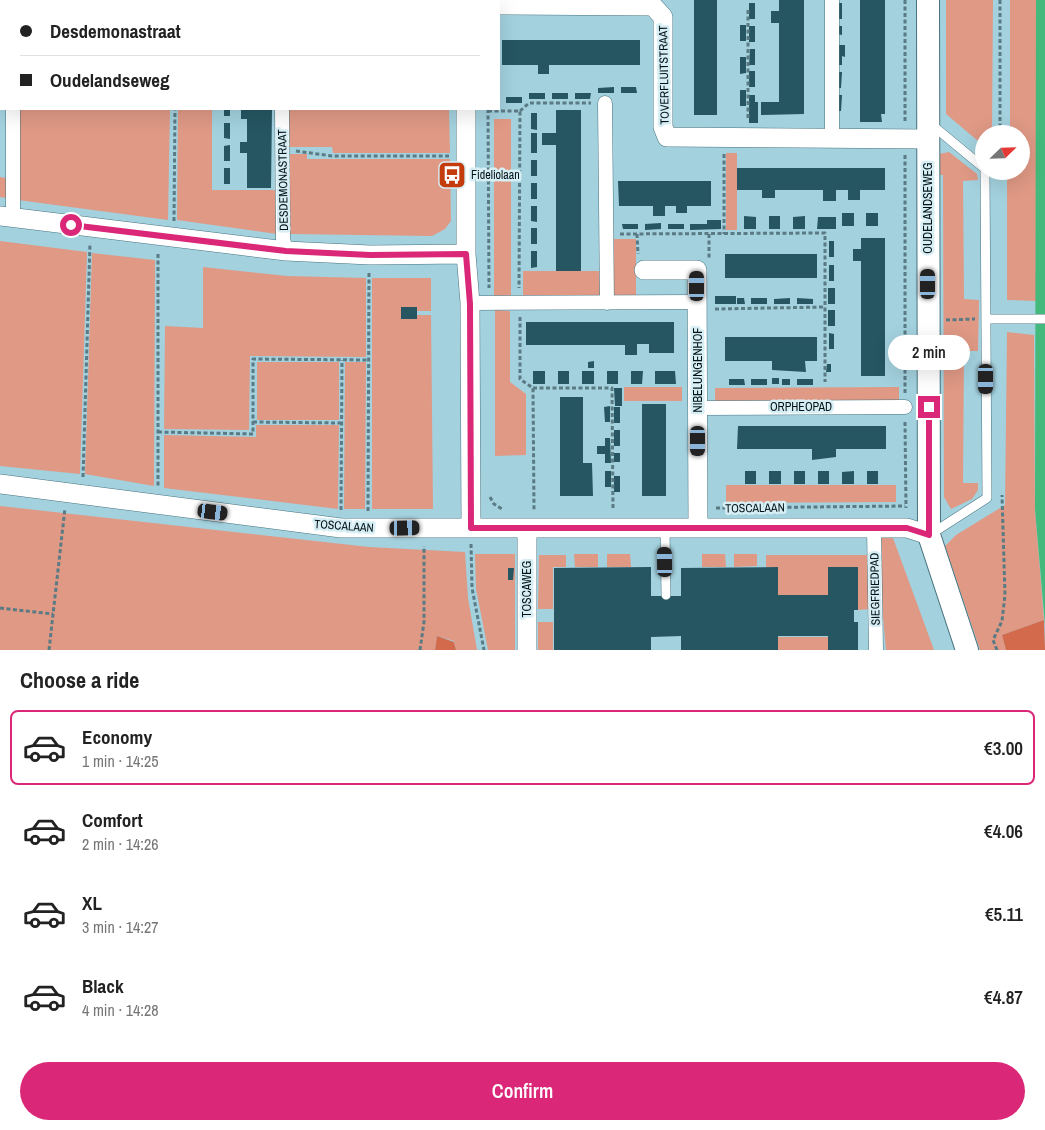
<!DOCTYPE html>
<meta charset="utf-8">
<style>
body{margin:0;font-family:"Archivo Narrow",sans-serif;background:#f6f6f6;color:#222;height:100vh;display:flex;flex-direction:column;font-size:19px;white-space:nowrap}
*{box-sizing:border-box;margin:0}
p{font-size:16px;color:#767676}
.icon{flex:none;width:28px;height:28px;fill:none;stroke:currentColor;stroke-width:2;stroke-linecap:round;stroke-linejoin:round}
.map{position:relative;height:650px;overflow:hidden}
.details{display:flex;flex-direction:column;background:#fff;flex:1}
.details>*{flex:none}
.hud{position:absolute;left:0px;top:0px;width:500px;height:110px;box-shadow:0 5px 20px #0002;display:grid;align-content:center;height:110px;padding:0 20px;background:#fff}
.needle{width:32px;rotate:67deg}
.fabs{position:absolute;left:975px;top:125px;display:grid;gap:10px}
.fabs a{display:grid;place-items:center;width:55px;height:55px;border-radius:50%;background:#fff;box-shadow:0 5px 20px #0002;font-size:25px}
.end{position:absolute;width:22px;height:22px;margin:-11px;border:6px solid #db2777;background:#fff;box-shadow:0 0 0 2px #fff}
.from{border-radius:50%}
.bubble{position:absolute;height:35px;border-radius:18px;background:#fff;box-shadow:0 5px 20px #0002;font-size:16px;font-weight:600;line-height:35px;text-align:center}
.car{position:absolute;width:15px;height:30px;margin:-15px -8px;border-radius:6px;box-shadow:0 0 4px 1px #0007;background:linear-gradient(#222 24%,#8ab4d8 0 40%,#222 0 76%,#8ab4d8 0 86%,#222 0)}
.hud b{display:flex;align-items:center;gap:18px;height:48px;font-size:19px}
.hud b+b{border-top:1px solid #e0e0e0}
.hud i{width:12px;height:12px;background:#222}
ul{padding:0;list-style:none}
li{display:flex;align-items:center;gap:15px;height:75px;margin:0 10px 8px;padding:0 10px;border:2px solid transparent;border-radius:8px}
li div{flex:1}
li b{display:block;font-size:19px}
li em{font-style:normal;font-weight:600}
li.current{border-color:#db2777}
li>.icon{width:45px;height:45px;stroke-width:1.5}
h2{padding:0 20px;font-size:22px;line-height:60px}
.button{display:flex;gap:10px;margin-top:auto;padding:10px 20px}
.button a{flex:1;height:58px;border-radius:30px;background:#db2777;color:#fff;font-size:20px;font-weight:600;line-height:58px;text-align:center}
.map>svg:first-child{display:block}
.built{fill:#90c7d7}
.green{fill:#df9985}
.forest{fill:#d46a4c}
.water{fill:#43ba7c}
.building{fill:#255662}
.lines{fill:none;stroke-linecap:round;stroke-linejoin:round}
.service-casing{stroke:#47737f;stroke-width:10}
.pedestrian-casing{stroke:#47737f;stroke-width:15}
.minor-casing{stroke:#47737f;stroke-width:20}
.tertiary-casing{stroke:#47737f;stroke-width:24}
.path{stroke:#5a7a84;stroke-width:3;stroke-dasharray:4 2.5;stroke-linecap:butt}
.service{stroke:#fff;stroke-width:9}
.pedestrian{stroke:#fff;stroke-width:14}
.minor{stroke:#fff;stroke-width:19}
.tertiary{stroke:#fff;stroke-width:22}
.route{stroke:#db2777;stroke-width:6}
.labels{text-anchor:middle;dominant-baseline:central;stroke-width:5;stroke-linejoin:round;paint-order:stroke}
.street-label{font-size:12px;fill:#021217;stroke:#d6eef4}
.poi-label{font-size:12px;fill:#021217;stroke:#d6eef4;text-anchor:start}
</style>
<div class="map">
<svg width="1045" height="650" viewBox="0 0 1045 650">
<rect width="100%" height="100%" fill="#a3d1de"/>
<path class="built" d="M73,0H407L73,1Z"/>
<path class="green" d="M946,0H993L992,134H984V146L946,114Z
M1010,0H1036L1037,301L1007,300V171H1021V134H1010Z
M19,109H170L168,220L18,200Z
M178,109H212V190H280L277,234L177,220Z
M287,109H449L450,153H333L332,147H287Z
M494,119H511V299H494Z
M949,152L977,174L978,180L963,181L964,299L979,300L978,351H964L963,483H978V490L972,499L951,509L944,497L943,175H937L939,154Z
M726,153H737V230H726Z
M289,154H307V159H450L451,221L445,229L432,236L290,234Z
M0,177L6,178L7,198L0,197Z
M611,239H636V298H611Z
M0,241L87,252L80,474L0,466Z
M92,253L155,260L154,486L85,474Z
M203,267L287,276L366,278V357L250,356L249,430L164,429L165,326L203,328Z
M523,271H601L602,298H523Z
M372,278H431V311H417L416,307H401V319H416L417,315H431L433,509H372Z
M495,310L510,311V382L526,394V455L495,456Z
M1007,332L1034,335L1035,509L1044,620L1002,635L1006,650H980L945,546L956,535L1005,505Z
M257,362H339V420H257Z
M345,362H366L365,509H344Z
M624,387H682V401H624Z
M899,387V404H715V388Z
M256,425H339L338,509L164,488V435L256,437Z
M726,485H896V502L726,503Z
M0,506L369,547L465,552L468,598L477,650H456L454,641L437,636L435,650H0Z
M876,538H893L934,650H886Z
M475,554H515V650H488L476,589Z
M598,554V567H575L574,554Z
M607,554H630L631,567H607Z
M702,554H725L726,567H702Z
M734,554H757V566L734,567Z
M539,555H566V567H553V609H538Z
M766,555H869L870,609L858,610L828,595H778V568L766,567Z
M538,622H553V650H538Z
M778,637H828V650H778Z"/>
<path class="forest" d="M1044,620L1045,650H1006L1002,635Z
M437,636L454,642L456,650H435Z"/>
<path class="water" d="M1036,0H1045V625L1035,509Z"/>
<path class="building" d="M694,0H717V115H694Z
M779,0H804V114L761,115V102H779V23H771V11H779Z
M860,0H885V114H881L882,122H860Z
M749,3H755V19H749Z
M836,3H842V19H836Z
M740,25H746V41H740Z
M749,26H755V42H749Z
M836,26H842V35L836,34Z
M502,40H640V65H549V74H538V65H502Z
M836,45H845V57L842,56V65H836Z
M750,49H755V65H749Z
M740,57H746V73L740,74Z
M749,71H755V87H749Z
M836,72H842L841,88H836Z
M614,87V93H598V88Z
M621,87H636L637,93H621Z
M740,90H746V106H740Z
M529,93H545V99H529Z
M552,93H568V99H552Z
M575,93H591L590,99H575Z
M749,95H755V102H758V123H749Z
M836,95H842L841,111H836Z
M506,97H522V103H506Z
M224,109H230V116H224Z
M241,109H272L271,188H247V153H240V142H247V119H241Z
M556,110H581V271H556V145H542V133H556Z
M531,113H537V130L531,129Z
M224,123H230V139L224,138Z
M531,133H537V153H531Z
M230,145V161H224V146Z
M531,160H537V176H531Z
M224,168H230V184H224Z
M737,168H885V190H860V200H848V190H836V201H823V190H775V198H762V190H737Z
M618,181H711V206H687V213H676V206H665V216H653V206H619Z
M531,183H537V199H531Z
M531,206H537V222L531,221Z
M842,213H854V226H842Z
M866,213H878V226H866Z
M744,216L756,217V229H744Z
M769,216H780V229H769Z
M805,216V229H793V217Z
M818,217H836V229H817Z
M707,220H721V229L690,230V224H707Z
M661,223V229L645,230V224Z
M622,224H638V229H623Z
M668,224H684V229H668Z
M531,228H537V244H531Z
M861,238H885V376H861V261H853V249H861Z
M829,241H834V257H829Z
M531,251H537V267L531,268Z
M725,254H817V278H725Z
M829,265H834V281H829Z
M828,288H835V304H828Z
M715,296H736V304H715Z
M737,298H744L745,304H737Z
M751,298H767V304H751Z
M790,298V304H774V299Z
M797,298L813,299V304H797Z
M401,307H417V319H401Z
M828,310H835V326H828Z
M526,322H674V353H649V344H637V355H625V345H526Z
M829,333L834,334V349H829Z
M725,337H817V361H805L806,372L772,370V361H725Z
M594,361V368H588V362Z
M827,364H831V372H826Z
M533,371H545V384H533Z
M558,371H569V384H558Z
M582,371H594V384H582Z
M607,371H618V384H607Z
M631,371H643L642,384H631Z
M655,371H675L676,384H655Z
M772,378H779V384H772Z
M729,379H744L745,385H729Z
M751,379H767V385H751Z
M782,379H790V385H782Z
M797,379H813V385H797Z
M614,388H622V406H615Z
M560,397H583V463H592L593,496H560Z
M642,404H666V496H642Z
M610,406V422H605L604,407Z
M614,407H620V423H614Z
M738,426H886V449H836V457L812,460V449H737Z
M614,430H620V446H614Z
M605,438H610L611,463H605V454H597V446H605Z
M614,453H620V462H614Z
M605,471H611V487H605Z
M745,471H756V484H745Z
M769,471H781V484H769Z
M794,471H805V484H794Z
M818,471H829V484H818Z
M854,471V484H842V472Z
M867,471H878V484H867Z
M614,476H620V492H614Z
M651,567V596H681V568L778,567V595H828V567H858V610H854V622H858V650H828V636H778V650H681V636L651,637V650H554V568Z
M508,568H514L513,580H508Z"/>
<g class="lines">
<defs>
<path id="service" d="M932,125L984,168
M986,319H1045
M665,528L666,595
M931,534L987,498L985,171"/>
<path id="pedestrian" d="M832,0V138
M605,103L607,303
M13,109V218
M282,109L283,239L286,251
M470,303L697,302
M698,408L905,407
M874,528L876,650"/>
<path id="minor" d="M465,0V1
M499,5L653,6L663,17V127L667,137L929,139
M466,109V254L470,303L471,528
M0,216L286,251L370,255L466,254
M644,270H697L698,528
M0,484L341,528H907L929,535
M527,528V650"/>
<path id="tertiary" d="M928,0L929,535L967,650"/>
</defs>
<use href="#service" class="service-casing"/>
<use href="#pedestrian" class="pedestrian-casing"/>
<use href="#minor" class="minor-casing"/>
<use href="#tertiary" class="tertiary-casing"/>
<path class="path" d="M905,0V121
M1000,0V134
M23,1V0
M748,10V120
M0,47H1
M488,109L489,288
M488,111H520L519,288
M520,111L529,103H591
M296,151L332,156H449
M724,154V234
M905,155V393
M174,221L175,109
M620,234L825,233V382
M637,234L638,254
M709,234V258
M158,254V487
M715,309L825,307
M520,317V379L533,388L534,510
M946,320L975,319
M533,388H612L613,509
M253,422L342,423
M905,422L906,508
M158,432L253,434V359L369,360
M83,477L90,243
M490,497L494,504L502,509
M716,508L905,506
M341,510L342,360
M368,511L369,272
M471,544L472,588L484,650
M0,608L53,614
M49,650L65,508
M420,650L424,622V546
M997,650L993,640L1002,621L1005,595L1002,495"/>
<use href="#service" class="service"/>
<use href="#pedestrian" class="pedestrian"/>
<use href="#minor" class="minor"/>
<use href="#tertiary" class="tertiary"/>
</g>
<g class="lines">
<path class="route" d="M71,225L286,251L370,255L466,254L470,304L471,528H907L929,535V407"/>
</g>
<defs>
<symbol id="bus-square" viewBox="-11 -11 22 22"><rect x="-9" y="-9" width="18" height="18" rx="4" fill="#c43c0b" stroke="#d6eef4"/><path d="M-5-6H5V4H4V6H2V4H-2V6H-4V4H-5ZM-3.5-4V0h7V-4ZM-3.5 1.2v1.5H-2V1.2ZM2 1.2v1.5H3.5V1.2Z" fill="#fff"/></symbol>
</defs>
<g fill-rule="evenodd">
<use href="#bus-square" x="436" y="159" width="32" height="32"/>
</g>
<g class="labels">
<g class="street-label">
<text transform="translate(664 75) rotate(-91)">TOVERFLUITSTRAAT</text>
<text transform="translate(283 180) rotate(-91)">DESDEMONASTRAAT</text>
<text transform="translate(928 208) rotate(-90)">OUDELANDSEWEG</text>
<text transform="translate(698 370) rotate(-90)">NIBELUNGENHOF</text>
<text x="801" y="407">ORPHEOPAD</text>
<text transform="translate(755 508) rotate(-1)">TOSCALAAN</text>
<text transform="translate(344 526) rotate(4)">TOSCALAAN</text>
<text transform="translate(527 589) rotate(-90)">TOSCAWEG</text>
<text transform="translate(875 589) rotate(-91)">SIEGFRIEDPAD</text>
</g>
<g class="poi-label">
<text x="471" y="175">Fideliolaan</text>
</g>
</g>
</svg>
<div class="fabs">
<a><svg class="needle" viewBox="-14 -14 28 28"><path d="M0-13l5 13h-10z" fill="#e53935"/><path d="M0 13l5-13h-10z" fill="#767676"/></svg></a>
</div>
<i class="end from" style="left:71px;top:225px"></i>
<i class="end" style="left:929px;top:407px"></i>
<div class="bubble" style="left:888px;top:335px;width:82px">2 min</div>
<i class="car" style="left:928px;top:284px;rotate:0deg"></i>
<i class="car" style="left:697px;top:286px;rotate:0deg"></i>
<i class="car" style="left:986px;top:379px;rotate:180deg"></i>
<i class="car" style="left:698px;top:441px;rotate:180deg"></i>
<i class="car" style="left:213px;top:512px;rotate:97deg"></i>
<i class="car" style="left:405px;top:528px;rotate:89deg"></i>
<i class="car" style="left:665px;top:562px;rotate:359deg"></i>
<div class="hud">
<b><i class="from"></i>Desdemonastraat</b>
<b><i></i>Oudelandseweg</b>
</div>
</div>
<section class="details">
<h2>Choose a ride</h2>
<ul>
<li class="current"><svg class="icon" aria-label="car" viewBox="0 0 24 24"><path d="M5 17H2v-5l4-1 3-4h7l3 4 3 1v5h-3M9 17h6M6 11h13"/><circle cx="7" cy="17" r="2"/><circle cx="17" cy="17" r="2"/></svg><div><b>Economy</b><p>1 min · 14:25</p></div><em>€3.00</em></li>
<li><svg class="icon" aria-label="car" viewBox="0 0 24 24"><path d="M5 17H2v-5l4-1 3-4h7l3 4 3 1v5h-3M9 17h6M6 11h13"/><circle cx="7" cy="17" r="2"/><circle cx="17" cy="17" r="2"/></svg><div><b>Comfort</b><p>2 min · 14:26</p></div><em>€4.06</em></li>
<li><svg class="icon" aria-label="car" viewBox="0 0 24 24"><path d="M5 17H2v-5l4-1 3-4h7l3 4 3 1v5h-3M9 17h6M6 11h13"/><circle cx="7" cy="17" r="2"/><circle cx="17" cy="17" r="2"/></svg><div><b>XL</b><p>3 min · 14:27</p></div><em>€5.11</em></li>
<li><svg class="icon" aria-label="car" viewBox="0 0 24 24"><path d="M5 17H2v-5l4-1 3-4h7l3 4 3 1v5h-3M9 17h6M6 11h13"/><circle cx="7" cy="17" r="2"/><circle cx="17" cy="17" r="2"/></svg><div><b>Black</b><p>4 min · 14:28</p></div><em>€4.87</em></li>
</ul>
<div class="button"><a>Confirm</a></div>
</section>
